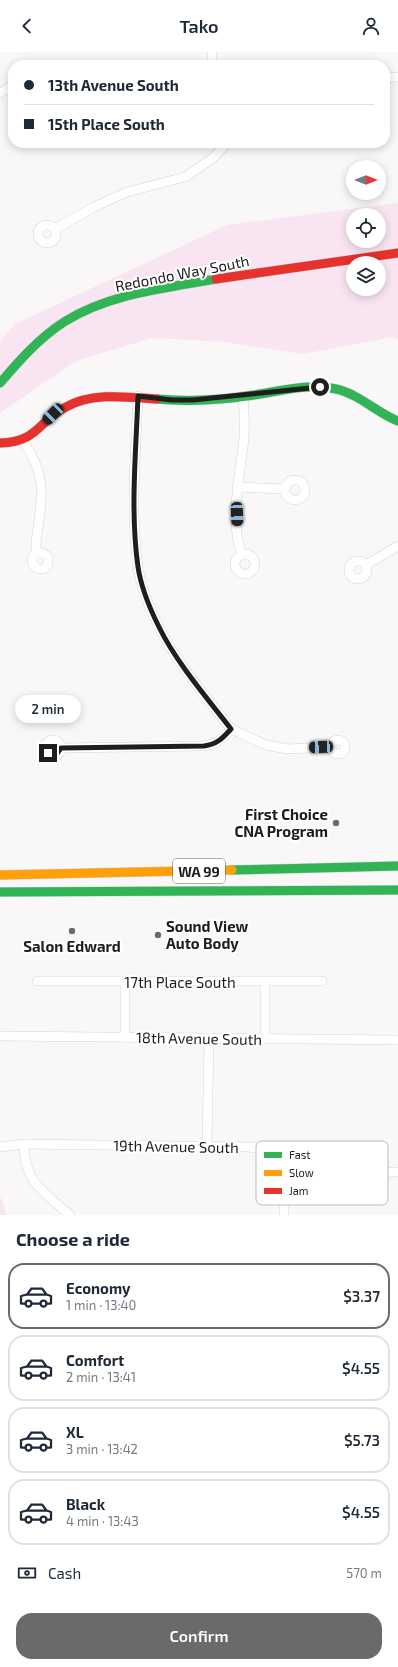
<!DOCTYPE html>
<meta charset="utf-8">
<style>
body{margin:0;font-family:"Exo 2",sans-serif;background:#f2f2f3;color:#1f2937;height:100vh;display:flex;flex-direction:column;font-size:15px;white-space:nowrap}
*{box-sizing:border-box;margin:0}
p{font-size:13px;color:#747a83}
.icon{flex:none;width:22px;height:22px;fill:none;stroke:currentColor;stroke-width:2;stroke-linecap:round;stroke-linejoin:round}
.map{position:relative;height:1163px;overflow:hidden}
.drawer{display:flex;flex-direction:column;background:#fff;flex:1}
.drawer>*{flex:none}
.guide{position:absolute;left:8px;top:8px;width:382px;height:88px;border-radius:16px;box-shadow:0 2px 10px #0003;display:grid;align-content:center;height:88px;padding:0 16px;background:#fff}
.needle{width:26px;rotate:90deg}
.fabs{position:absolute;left:346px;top:108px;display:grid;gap:8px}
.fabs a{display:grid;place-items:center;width:40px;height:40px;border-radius:50%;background:#fff;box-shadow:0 2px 10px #0003;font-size:20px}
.end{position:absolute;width:18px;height:18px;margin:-9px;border:5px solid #1f1e1e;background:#fff;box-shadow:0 0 0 2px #fff}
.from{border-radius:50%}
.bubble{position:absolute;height:28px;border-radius:14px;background:#fff;box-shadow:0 2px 10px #0003;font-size:13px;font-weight:600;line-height:28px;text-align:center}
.car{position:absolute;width:12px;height:24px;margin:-12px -6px;border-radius:5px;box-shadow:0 0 3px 1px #0007;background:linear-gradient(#222 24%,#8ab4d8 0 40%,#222 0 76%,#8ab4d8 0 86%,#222 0)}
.guide b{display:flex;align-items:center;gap:14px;height:38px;font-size:15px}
.guide b+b{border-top:1px solid #e0e1e3}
.guide i{width:10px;height:10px;background:#1f2937}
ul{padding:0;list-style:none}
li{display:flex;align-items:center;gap:12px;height:66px;margin:0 8px 6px;padding:0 8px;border:2px solid #e0e1e3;border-radius:16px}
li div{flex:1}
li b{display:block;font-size:15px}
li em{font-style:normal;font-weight:600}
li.current{border-color:#6b6a6a}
li>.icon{width:36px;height:36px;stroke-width:1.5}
h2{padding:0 16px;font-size:18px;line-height:48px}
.pay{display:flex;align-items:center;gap:10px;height:44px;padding:0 16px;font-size:15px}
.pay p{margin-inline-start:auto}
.button{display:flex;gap:8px;margin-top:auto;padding:8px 16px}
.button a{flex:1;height:46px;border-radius:16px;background:#6b6a6a;color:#fff;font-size:16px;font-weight:600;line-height:46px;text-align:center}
header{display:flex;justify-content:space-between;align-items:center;height:52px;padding:0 16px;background:#fff;font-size:18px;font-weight:600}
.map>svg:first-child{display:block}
.green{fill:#f8e5f1;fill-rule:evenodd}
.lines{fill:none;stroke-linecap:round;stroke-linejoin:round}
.street-casing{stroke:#d6d4d5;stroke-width:10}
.fast-casing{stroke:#d6d4d5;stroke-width:10}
.slow-casing{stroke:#d6d4d5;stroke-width:10}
.jam-casing{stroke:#d6d4d5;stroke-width:10}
.street{stroke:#fefefe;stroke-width:9}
.fast{stroke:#30b455;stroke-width:9}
.slow{stroke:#ff9f0a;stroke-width:9}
.jam{stroke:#e5322d;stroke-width:9}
.route{stroke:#1f1e1e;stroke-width:5}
.poi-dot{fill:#6b6a6a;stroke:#fff;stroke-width:1.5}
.labels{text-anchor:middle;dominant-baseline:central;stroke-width:4;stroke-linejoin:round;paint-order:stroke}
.shield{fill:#fff;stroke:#626262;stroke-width:1}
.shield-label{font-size:14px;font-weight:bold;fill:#1f1e1e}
.street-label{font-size:15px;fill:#1f1e1e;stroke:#fff}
.poi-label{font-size:15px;font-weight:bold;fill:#1f1e1e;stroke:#fff;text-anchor:end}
.key{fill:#fff;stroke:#bcbcbc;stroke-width:1}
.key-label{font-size:11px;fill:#1f1e1e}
</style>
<header><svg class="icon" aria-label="back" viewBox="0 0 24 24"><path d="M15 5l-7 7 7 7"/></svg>Tako<svg class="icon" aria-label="person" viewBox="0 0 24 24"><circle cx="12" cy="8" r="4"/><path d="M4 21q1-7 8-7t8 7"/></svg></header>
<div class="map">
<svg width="398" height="1163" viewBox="0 0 398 1163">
<rect width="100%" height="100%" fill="#f9f7f8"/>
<path class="green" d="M398,151V287L393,285L303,302L225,290L152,286L76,309L0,361V289L15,272L227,173ZM353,163H379V189H353ZM353,211H379V237H353Z
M0,1146H1L7,1163H0Z"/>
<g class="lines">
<defs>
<path id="street" d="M212,0V13
M385,26L398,25
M0,41L13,33
M38 182a9 9 0 1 1 18 0a9 9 0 1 1-18 0Z
M55,177L94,155L127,140L185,125L213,106L227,91
M138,344C136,400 130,459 138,515C141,535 150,557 159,575C176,610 207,646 231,677
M23,389C42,417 44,434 39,468C38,479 35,490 36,501C30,506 31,513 38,517H44L48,512V505L43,501H36
M285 438a10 10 0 1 1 20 0a10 10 0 1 1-20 0Z
M237,435L285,437
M235 512a10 10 0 1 1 20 0a10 10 0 1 1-20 0Z
M242,503C229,469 240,422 244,387C245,373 244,359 243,344
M349 518a9 9 0 1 1 18 0a9 9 0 1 1-18 0Z
M366,513L398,494
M331 695a7 7 0 1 1 14 0a7 7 0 1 1-14 0Z
M45 696a8 8 0 1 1 16 0a8 8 0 1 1-16 0Z
M61,696L203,694C217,692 222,687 231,677L266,693L287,697L331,695
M37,929H322
M265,929V987
M125,931V985
M0,984L398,988
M24,1092C24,1131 43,1139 70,1163
M207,1094L209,986
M0,1095L24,1092L249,1095C279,1098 306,1111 336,1117C356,1122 378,1120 398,1120
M284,1101V1163"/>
<path id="fast" d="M0,331C19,309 39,286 64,270C108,242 165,236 216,227
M157,347C190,350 222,348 254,343C281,339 309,331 336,337C359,342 377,361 398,369
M232,818L398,814
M0,840L398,838"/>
<path id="slow" d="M0,823L232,818"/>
<path id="jam" d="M216,227L398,201
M0,391C38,390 37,370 66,355C93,340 127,345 157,347"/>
</defs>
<use href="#street" class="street-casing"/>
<use href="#fast" class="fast-casing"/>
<use href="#slow" class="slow-casing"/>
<use href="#jam" class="jam-casing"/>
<use href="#street" class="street"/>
<use href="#fast" class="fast"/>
<use href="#slow" class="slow"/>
<use href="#jam" class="jam"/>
</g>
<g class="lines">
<path class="route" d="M48,701L56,703L61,696L204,694C217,692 222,687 231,677C207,646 176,610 159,575C150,557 141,535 138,515C130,459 136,400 138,344L172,348H193L320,335"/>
</g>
<g class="poi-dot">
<circle cx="336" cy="771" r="4"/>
<circle cx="72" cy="879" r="4"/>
<circle cx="158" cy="883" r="4"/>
</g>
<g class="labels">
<rect class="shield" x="173" y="807" width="52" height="24" rx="3"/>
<g class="shield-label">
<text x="199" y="819">WA 99</text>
</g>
<g class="street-label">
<text transform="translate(182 221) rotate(-11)">Redondo Way South</text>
<text x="180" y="930">17th Place South</text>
<text transform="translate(199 986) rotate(1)">18th Avenue South</text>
<text transform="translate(176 1094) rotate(1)">19th Avenue South</text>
</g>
<g class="poi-label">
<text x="328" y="762">First Choice<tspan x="328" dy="17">CNA Program</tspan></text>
<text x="166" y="874" text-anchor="start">Sound View<tspan x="166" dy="17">Auto Body</tspan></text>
<text x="72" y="894" text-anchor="middle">Salon Edward</text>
</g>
</g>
<rect x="256" y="1089" width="132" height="64" rx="6" class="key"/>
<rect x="264" y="1100" width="18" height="6" fill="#30b455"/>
<rect x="264" y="1118" width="18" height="6" fill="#ff9f0a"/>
<rect x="264" y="1136" width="18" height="6" fill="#e5322d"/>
<g class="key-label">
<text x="289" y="1107">Fast</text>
<text x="289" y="1125">Slow</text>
<text x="289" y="1143">Jam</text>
</g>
</svg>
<div class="fabs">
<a><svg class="needle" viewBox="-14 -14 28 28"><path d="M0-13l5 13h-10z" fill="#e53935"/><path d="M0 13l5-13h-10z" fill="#747a83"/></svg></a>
<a><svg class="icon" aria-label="locate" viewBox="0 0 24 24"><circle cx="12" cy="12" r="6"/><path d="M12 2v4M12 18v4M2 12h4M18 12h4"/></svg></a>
<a><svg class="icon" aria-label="layers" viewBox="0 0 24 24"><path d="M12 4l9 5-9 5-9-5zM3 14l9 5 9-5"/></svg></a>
</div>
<i class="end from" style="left:320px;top:335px"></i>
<i class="end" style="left:48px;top:701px"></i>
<div class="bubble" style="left:15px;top:643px;width:66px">2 min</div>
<i class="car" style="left:53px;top:362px;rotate:225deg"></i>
<i class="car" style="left:237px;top:462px;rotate:178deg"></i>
<i class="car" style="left:321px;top:695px;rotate:267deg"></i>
<div class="guide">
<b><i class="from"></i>13th Avenue South</b>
<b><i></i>15th Place South</b>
</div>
</div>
<section class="drawer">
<h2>Choose a ride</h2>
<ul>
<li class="current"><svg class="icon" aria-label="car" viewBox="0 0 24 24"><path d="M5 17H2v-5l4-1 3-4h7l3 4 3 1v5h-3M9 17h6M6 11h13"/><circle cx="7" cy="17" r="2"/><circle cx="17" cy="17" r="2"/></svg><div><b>Economy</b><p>1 min · 13:40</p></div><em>$3.37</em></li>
<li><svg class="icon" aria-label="car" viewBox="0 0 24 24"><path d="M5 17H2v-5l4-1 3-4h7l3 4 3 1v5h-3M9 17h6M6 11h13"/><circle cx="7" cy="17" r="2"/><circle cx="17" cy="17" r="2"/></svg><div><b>Comfort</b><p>2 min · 13:41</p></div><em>$4.55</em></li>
<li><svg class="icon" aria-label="car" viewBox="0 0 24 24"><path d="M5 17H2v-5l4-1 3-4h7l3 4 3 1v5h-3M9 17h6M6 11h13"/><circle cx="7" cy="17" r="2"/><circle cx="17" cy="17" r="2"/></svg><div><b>XL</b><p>3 min · 13:42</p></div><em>$5.73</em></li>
<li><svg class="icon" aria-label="car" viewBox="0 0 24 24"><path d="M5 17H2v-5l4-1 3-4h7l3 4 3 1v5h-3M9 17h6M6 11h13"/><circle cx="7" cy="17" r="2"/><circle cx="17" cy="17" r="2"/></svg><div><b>Black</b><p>4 min · 13:43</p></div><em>$4.55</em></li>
</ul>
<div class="pay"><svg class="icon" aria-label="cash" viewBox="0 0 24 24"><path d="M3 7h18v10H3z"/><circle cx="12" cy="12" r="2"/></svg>Cash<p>570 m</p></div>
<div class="button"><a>Confirm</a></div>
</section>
